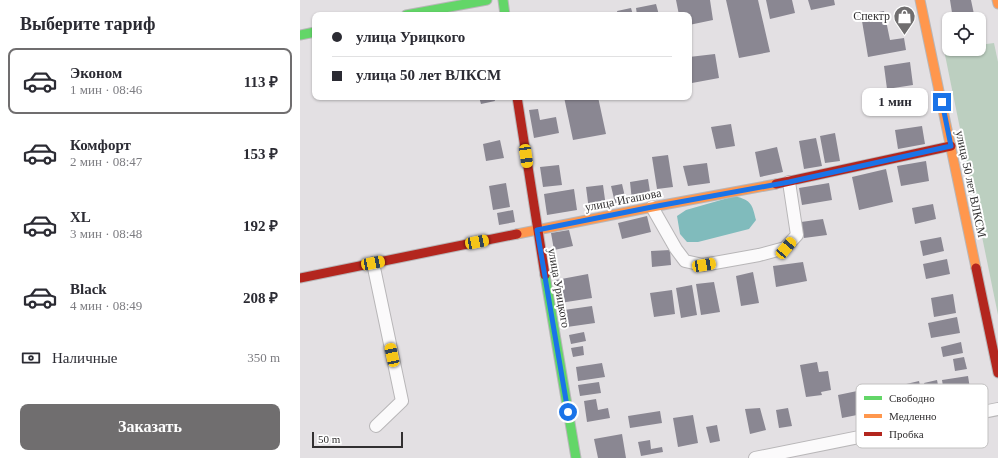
<!DOCTYPE html>
<html lang="ru">
<meta charset="utf-8">
<style>
body{margin:0;font-family:"Times New Roman",serif;background:#f2f2f3;color:#2b2b33;height:100vh;display:flex;flex-direction:column;font-size:15px;white-space:nowrap}
*{box-sizing:border-box;margin:0}
p{font-size:13px;color:#7c7c81}
.icon{flex:none;width:22px;height:22px;fill:none;stroke:currentColor;stroke-width:2;stroke-linecap:round;stroke-linejoin:round}
.map{position:relative;flex:1;overflow:hidden}
.details{display:flex;flex-direction:column;background:#fff;width:300px}
.details>*{flex:none}
.guide{position:absolute;left:12px;top:12px;width:380px;height:88px;border-radius:8px;box-shadow:0 1px 3px #0004;display:grid;align-content:center;height:88px;padding:0 20px;background:#fff}
.tools{position:absolute;left:642px;top:12px;display:grid;gap:8px}
.tools a{display:grid;place-items:center;width:44px;height:44px;border-radius:8px;background:#fff;box-shadow:0 1px 3px #0004;font-size:20px}
.scale{position:absolute;left:12px;bottom:10px;width:91px;box-sizing:border-box;padding-left:4px;border:2px solid #323031;border-top:0;font-size:11px;line-height:14px;white-space:nowrap;color:#323031;-webkit-text-stroke:3px #fff;paint-order:stroke}
.end{position:absolute;width:18px;height:18px;margin:-9px;border:5px solid #1a73e8;background:#fff;box-shadow:0 0 0 2px #fff}
.from{border-radius:50%}
.bubble{position:absolute;height:28px;border-radius:8px;background:#fff;box-shadow:0 1px 3px #0004;font-size:13px;font-weight:600;line-height:28px;text-align:center}
.car{position:absolute;width:12px;height:24px;margin:-12px -6px;border-radius:5px;box-shadow:0 0 3px 1px #0007;background:linear-gradient(#f5c518 24%,#345 0 40%,#f5c518 0 76%,#345 0 86%,#f5c518 0)}
.guide b{display:flex;align-items:center;gap:14px;height:38px;font-size:15px}
.guide b+b{border-top:1px solid #e1e1e2}
.guide i{width:10px;height:10px;background:#2b2b33}
ul{padding:0;list-style:none}
li{display:flex;align-items:center;gap:12px;height:66px;margin:0 8px 6px;padding:0 12px;border:2px solid transparent;border-radius:8px}
li div{flex:1}
li b{display:block;font-size:15px}
li em{font-style:normal;font-weight:600}
li.on{border-color:#706e6f}
li>.icon{width:36px;height:36px;stroke-width:1.5}
h2{padding:0 20px;font-size:18px;line-height:48px}
.pay{display:flex;align-items:center;gap:10px;height:44px;padding:0 20px;font-size:15px}
.pay p{margin-inline-start:auto}
.action{display:flex;gap:8px;margin-top:auto;padding:8px 20px}
.action a{flex:1;height:46px;border-radius:8px;background:#706e6f;color:#fff;font-size:16px;font-weight:600;line-height:46px;text-align:center}
main{display:flex;flex:1;min-height:0}
.map>svg:first-child{display:block}
.green{fill:#bccfc0}
.water{fill:#80bbbc}
.building{fill:#8a8792}
.lines{fill:none;stroke-linecap:round;stroke-linejoin:round}
.street-casing{stroke:#b8b6b8;stroke-width:14}
.fast-casing{stroke:#b8b6b8;stroke-width:11}
.slow-casing{stroke:#b8b6b8;stroke-width:11}
.jam-casing{stroke:#b8b6b8;stroke-width:11}
.street{stroke:#fbfafb;stroke-width:12}
.fast{stroke:#63d668;stroke-width:9}
.slow{stroke:#ff974d;stroke-width:9}
.jam{stroke:#b3261e;stroke-width:9}
.route{stroke:#1a73e8;stroke-width:5}
.labels{text-anchor:middle;dominant-baseline:central;stroke-width:4;stroke-linejoin:round;paint-order:stroke}
.poi-label{font-size:12px;fill:#323031;stroke:#fff;text-anchor:end}
.street-label{font-size:12px;fill:#323031;stroke:#fff}
.key{fill:#fff;stroke:#c2c1c1;stroke-width:1}
.key-label{font-size:11px;fill:#323031}
</style>
<main>
<section class="details">
<h2>Выберите тариф</h2>
<ul>
<li class="on"><svg class="icon" aria-label="car" viewBox="0 0 24 24"><path d="M5 17H2v-5l4-1 3-4h7l3 4 3 1v5h-3M9 17h6M6 11h13"/><circle cx="7" cy="17" r="2"/><circle cx="17" cy="17" r="2"/></svg><div><b>Эконом</b><p>1 мин · 08:46</p></div><em>113 ₽</em></li>
<li><svg class="icon" aria-label="car" viewBox="0 0 24 24"><path d="M5 17H2v-5l4-1 3-4h7l3 4 3 1v5h-3M9 17h6M6 11h13"/><circle cx="7" cy="17" r="2"/><circle cx="17" cy="17" r="2"/></svg><div><b>Комфорт</b><p>2 мин · 08:47</p></div><em>153 ₽</em></li>
<li><svg class="icon" aria-label="car" viewBox="0 0 24 24"><path d="M5 17H2v-5l4-1 3-4h7l3 4 3 1v5h-3M9 17h6M6 11h13"/><circle cx="7" cy="17" r="2"/><circle cx="17" cy="17" r="2"/></svg><div><b>XL</b><p>3 мин · 08:48</p></div><em>192 ₽</em></li>
<li><svg class="icon" aria-label="car" viewBox="0 0 24 24"><path d="M5 17H2v-5l4-1 3-4h7l3 4 3 1v5h-3M9 17h6M6 11h13"/><circle cx="7" cy="17" r="2"/><circle cx="17" cy="17" r="2"/></svg><div><b>Black</b><p>4 мин · 08:49</p></div><em>208 ₽</em></li>
</ul>
<div class="pay"><svg class="icon" aria-label="cash" viewBox="0 0 24 24"><path d="M3 7h18v10H3z"/><circle cx="12" cy="12" r="2"/></svg>Наличные<p>350 m</p></div>
<div class="action"><a>Заказать</a></div>
</section>
<div class="map">
<svg width="698" height="458" viewBox="0 0 698 458">
<rect width="100%" height="100%" fill="#e3e0e3"/>
<path class="green" d="M694,43L698,62V315L644,50L679,49V45Z"/>
<path class="water" d="M435,196C452,201 452,204 456,220L449,229L398,242H387L380,234L377,216L386,210Z"/>
<path class="building" d="M376,0H410L413,20L389,25V15H379Z
M426,0H458L470,52L439,58Z
M466,0H492L495,13L470,19Z
M508,0H534L535,5L511,10Z
M650,0H671L675,19H653Z
M356,4L359,15H337L336,8Z
M331,8L333,15H318L317,11Z
M584,11L590,40L604,38L606,50L568,57L561,15Z
M415,54L419,78L392,83L389,57Z
M610,62L613,85L587,89L584,66Z
M179,97H194L195,101L181,104Z
M264,97H298L306,134L273,140Z
M238,109L240,120L256,117L259,133L234,138L229,110Z
M431,124L435,146L416,149L411,127Z
M622,126L625,144L598,149L595,130Z
M535,133L540,161L525,163L520,136Z
M516,138L522,166L504,169L499,141Z
M200,140L204,158L186,161L183,144Z
M477,147L483,172L460,177L455,152Z
M368,155L373,187L357,189L352,157Z
M626,161L629,181L601,186L597,166Z
M407,163L410,183L388,186L383,166Z
M259,165L262,185L243,187L240,167Z
M586,169L593,202L559,210L552,177Z
M348,179L351,198L332,201L330,182Z
M206,183L210,207L193,210L189,186Z
M529,183L532,200L502,205L499,188Z
M322,184L326,201L315,203L311,186Z
M303,185L306,207L289,210L286,187Z
M274,189L277,210L247,215L244,194Z
M633,204L636,219L615,224L612,208Z
M213,210L215,222L199,225L197,213Z
M347,216L351,232L322,239L318,223Z
M523,219L527,235L504,238L501,222Z
M269,230L273,246L254,250L251,233Z
M641,237L644,251L623,256L620,241Z
M370,250L371,265L352,267L351,251Z
M647,259L650,274L626,279L623,264Z
M503,262L507,281L476,287L473,266Z
M453,272L459,303L441,306L436,276Z
M288,274L292,298L260,303L256,280Z
M414,282L420,312L401,315L396,284Z
M392,285L397,315L381,318L376,288Z
M372,290L375,314L354,317L350,293Z
M653,294L656,313L634,317L631,298Z
M292,306L295,323L267,327L264,310Z
M657,317L660,333L631,338L628,323Z
M284,332L286,341L271,344L269,335Z
M661,342L663,353L643,357L641,347Z
M283,346L284,355L273,357L271,348Z
M664,357L667,369L655,371L653,359Z
M517,362L519,372L528,371L531,390L521,392L522,395L506,397L500,365Z
M302,363L305,377L278,381L276,367Z
M668,376L671,395L645,399L642,380Z
M637,380L641,400L629,402L624,383Z
M619,381L624,403L607,406L602,385Z
M299,382L301,393L280,396L278,385Z
M562,390L567,413L542,418L538,395Z
M296,399L298,410L308,408L310,418L287,422L284,401Z
M460,408L466,430L450,434L445,409Z
M488,408L492,426L479,428L476,410Z
M360,411L362,423L330,428L328,416Z
M393,415L398,443L378,447L373,418Z
M417,425L420,441L410,443L406,427Z
M322,434L326,458H298L294,439Z
M350,440L351,449L362,447L363,452L341,456L338,442Z"/>
<g class="lines">
<defs>
<path id="street" d="M352,207L376,249L385,261L403,265L459,255L485,248L497,235L489,182
M73,263L102,401L76,426
M455,458L698,409"/>
<path id="fast" d="M203,0L205,15
M106,15L187,0
M0,35L15,32
M245,275L276,458"/>
<path id="slow" d="M620,0L676,268
M697,0L698,4
M217,234L352,207L476,184"/>
<path id="jam" d="M217,97L245,275
M476,184L651,146
M676,268L698,373
M0,278L217,234"/>
</defs>
<use href="#street" class="street-casing"/>
<use href="#fast" class="fast-casing"/>
<use href="#slow" class="slow-casing"/>
<use href="#jam" class="jam-casing"/>
<use href="#street" class="street"/>
<use href="#fast" class="fast"/>
<use href="#slow" class="slow"/>
<use href="#jam" class="jam"/>
</g>
<g class="lines">
<path class="route" d="M268,412L237,230L352,207L489,182L651,146L642,102"/>
</g>
<defs>
<symbol id="shop-pin" viewBox="-11 -11 22 30"><path d="M0 17L-7.5 6A9.5 9.5 0 1 1 7.5 6Z" fill="#706e6f" stroke="#fff"/><path d="M-5-2.5h2.3a2.7 3.5 0 0 1 5.4 0H5L5.5 6h-11ZM-1.5-2.5h3a1.5 2.3 0 0 0-3 0Z" fill="#fff"/></symbol>
</defs>
<g fill-rule="evenodd">
<use href="#shop-pin" x="592" y="4" width="25" height="34"/>
</g>
<g class="labels">
<g class="poi-label">
<text x="590" y="16">Спектр</text>
</g>
<g class="street-label">
<text transform="translate(671 184) rotate(78)">улица 50 лет ВЛКСМ</text>
<text transform="translate(323 200) rotate(-11)">улица Игашова</text>
<text transform="translate(259 288) rotate(80)">улица Урицкого</text>
</g>
</g>
<rect x="556" y="384" width="132" height="64" rx="6" class="key"/>
<rect x="564" y="396" width="18" height="4" fill="#63d668"/>
<rect x="564" y="414" width="18" height="4" fill="#ff974d"/>
<rect x="564" y="432" width="18" height="4" fill="#b3261e"/>
<g class="key-label">
<text x="589" y="402">Свободно</text>
<text x="589" y="420">Медленно</text>
<text x="589" y="438">Пробка</text>
</g>
</svg>
<div class="tools">
<a><svg class="icon" aria-label="locate" viewBox="0 0 24 24"><circle cx="12" cy="12" r="6"/><path d="M12 2v4M12 18v4M2 12h4M18 12h4"/></svg></a>
</div>
<div class="scale">50 m</div>
<i class="end from" style="left:268px;top:412px"></i>
<i class="end" style="left:642px;top:102px"></i>
<div class="bubble" style="left:562px;top:88px;width:66px">1 мин</div>
<i class="car" style="left:226px;top:156px;rotate:172deg"></i>
<i class="car" style="left:177px;top:242px;rotate:79deg"></i>
<i class="car" style="left:486px;top:248px;rotate:40deg"></i>
<i class="car" style="left:73px;top:263px;rotate:79deg"></i>
<i class="car" style="left:404px;top:265px;rotate:80deg"></i>
<i class="car" style="left:92px;top:355px;rotate:348deg"></i>
<div class="guide">
<b><i class="from"></i>улица Урицкого</b>
<b><i></i>улица 50 лет ВЛКСМ</b>
</div>
</div>
</main>
